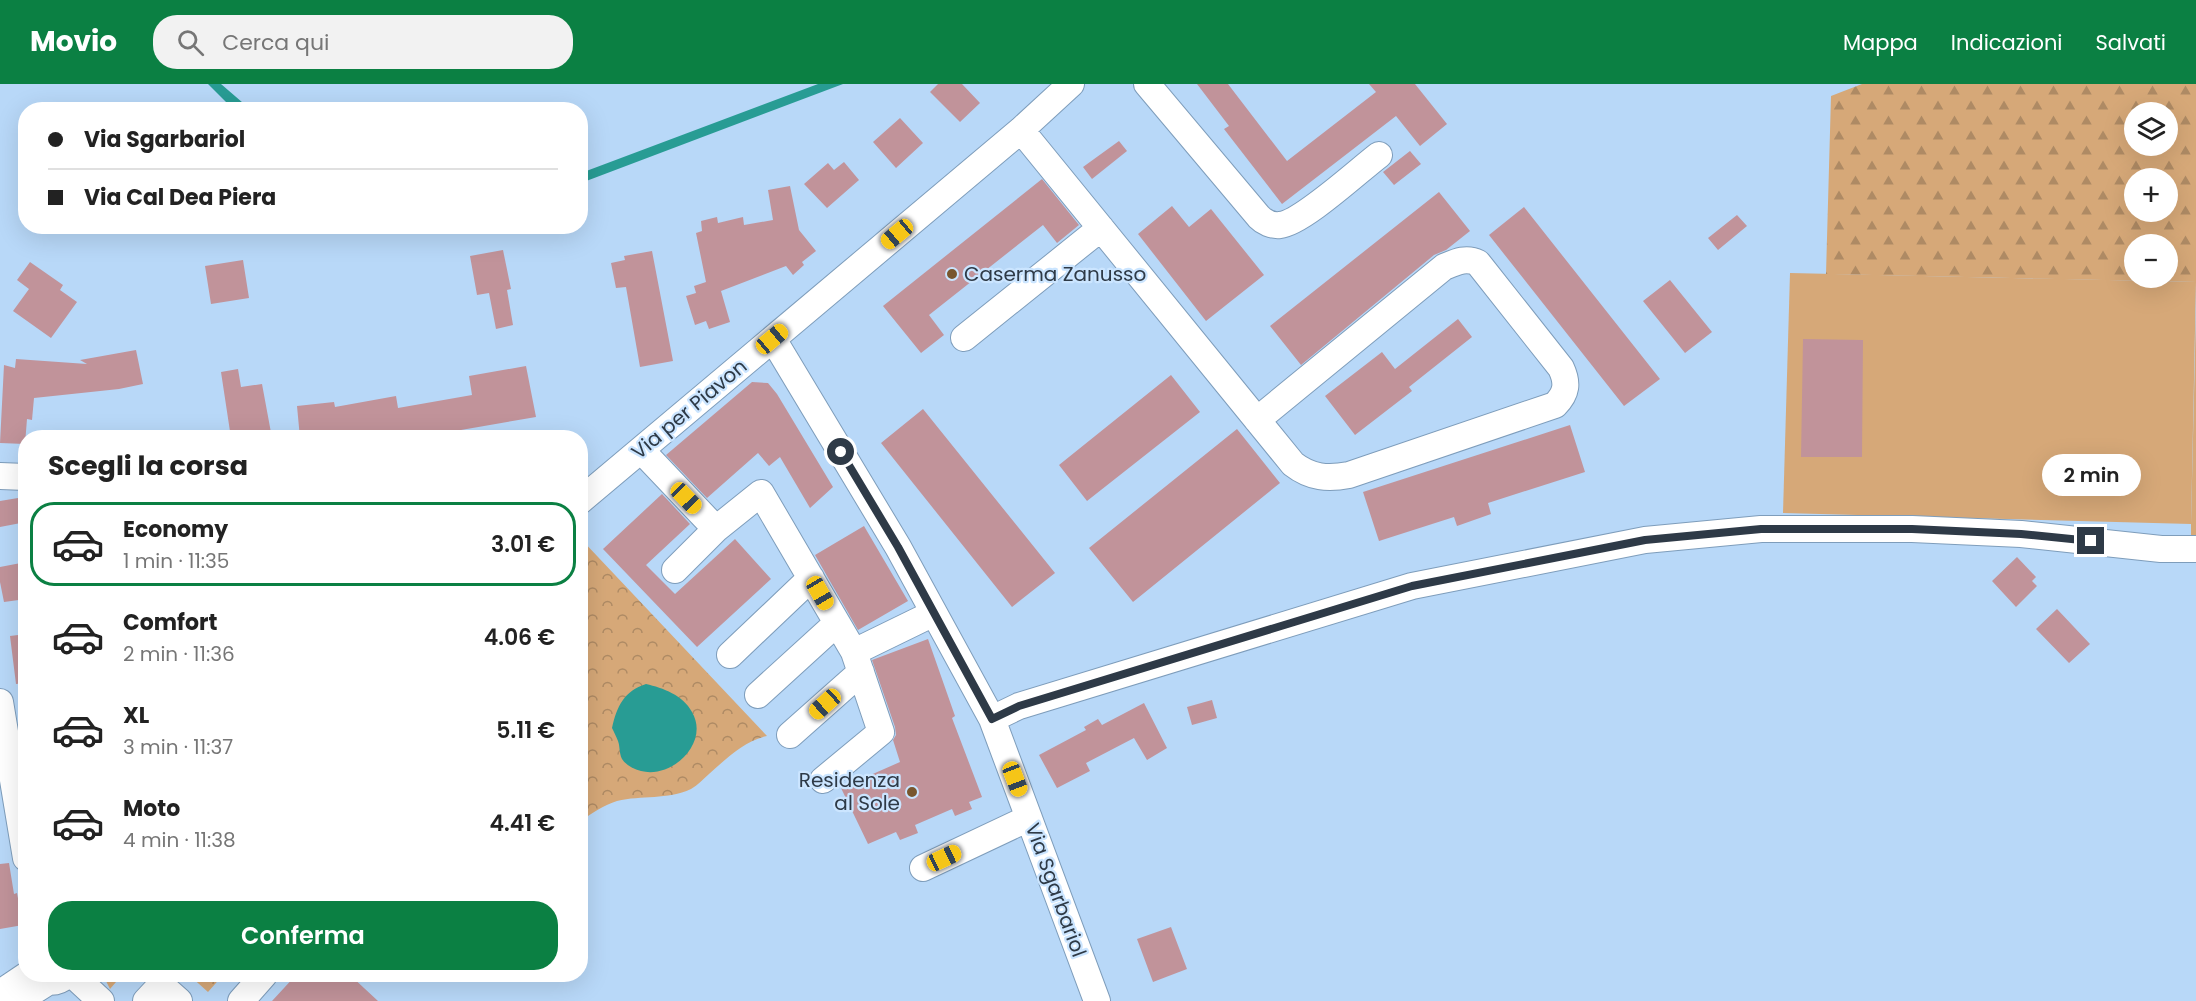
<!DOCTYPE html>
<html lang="it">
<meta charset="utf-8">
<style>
body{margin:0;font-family:Poppins,sans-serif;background:#f2f2f2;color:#222;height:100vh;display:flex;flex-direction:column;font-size:22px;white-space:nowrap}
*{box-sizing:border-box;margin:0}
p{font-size:20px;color:#767676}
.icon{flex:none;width:33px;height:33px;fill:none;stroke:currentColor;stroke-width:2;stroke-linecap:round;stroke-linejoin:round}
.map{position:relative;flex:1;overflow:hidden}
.side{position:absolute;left:18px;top:346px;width:570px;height:552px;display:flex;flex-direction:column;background:#fff;border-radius:24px;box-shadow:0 6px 24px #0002}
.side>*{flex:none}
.hud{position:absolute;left:18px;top:18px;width:570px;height:132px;border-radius:24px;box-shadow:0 6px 24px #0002;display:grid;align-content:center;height:132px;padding:0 30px;background:#fff}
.tools{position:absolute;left:2124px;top:18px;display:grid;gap:12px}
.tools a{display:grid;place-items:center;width:54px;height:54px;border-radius:50%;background:#fff;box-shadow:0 6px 24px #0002;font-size:30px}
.end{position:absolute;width:27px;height:27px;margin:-14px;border:8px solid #2e3a47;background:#fff;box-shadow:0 0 0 3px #fff}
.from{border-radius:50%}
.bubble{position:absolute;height:42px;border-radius:21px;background:#fff;box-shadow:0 6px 24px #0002;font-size:20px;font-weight:600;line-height:42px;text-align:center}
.car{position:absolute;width:18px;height:36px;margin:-18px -9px;border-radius:8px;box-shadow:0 0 4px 2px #0007;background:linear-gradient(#f5c518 24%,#345 0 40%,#f5c518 0 76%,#345 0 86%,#f5c518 0)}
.hud b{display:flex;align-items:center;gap:21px;height:57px;font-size:22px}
.hud b+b{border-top:2px solid #e0e0e0}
.hud i{width:15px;height:15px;background:#222}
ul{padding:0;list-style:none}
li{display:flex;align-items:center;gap:18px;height:84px;margin:0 12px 9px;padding:0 18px;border:3px solid transparent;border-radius:24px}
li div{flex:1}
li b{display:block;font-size:22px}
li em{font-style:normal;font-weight:600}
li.selected{border-color:#0b8043}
li>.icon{width:54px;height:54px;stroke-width:1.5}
h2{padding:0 30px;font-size:27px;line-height:72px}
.cta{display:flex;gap:12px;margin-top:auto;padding:12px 30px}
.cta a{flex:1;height:69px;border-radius:24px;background:#0b8043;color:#fff;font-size:24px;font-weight:600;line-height:69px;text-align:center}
header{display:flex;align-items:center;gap:36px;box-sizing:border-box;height:84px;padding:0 30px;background:#0b8043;color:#fff}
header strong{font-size:28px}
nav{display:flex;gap:33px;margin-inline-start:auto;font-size:21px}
.search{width:420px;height:54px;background:#f2f2f2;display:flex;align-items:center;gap:15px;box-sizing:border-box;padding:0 21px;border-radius:24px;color:#767676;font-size:22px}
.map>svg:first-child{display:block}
.grass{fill:#d6a878}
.forest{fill:url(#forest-firs);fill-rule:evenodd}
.park{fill:url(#park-crowns)}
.water{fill:#289c94}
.building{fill:#c1939a}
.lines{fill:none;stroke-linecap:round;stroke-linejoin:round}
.minor-casing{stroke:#7e9dbb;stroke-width:28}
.minor{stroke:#fff;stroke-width:26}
.route{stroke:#2e3a47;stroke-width:8}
.poi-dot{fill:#78562e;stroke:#cbe5ff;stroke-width:2}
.labels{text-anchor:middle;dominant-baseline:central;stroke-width:4.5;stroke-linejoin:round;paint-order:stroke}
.poi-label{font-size:20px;fill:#2e3a47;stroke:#cbe5ff;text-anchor:start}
.street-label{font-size:20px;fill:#2e3a47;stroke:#cbe5ff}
</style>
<header>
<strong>Movio</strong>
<div class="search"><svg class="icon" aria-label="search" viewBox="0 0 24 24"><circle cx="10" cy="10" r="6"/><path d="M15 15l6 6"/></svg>Cerca qui</div>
<nav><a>Mappa</a><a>Indicazioni</a><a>Salvati</a></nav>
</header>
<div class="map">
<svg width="2196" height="917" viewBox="0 0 2196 917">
<defs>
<pattern id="forest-firs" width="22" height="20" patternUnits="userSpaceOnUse" patternTransform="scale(1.5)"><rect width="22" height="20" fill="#d6a878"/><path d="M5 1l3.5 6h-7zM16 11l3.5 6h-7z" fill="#ae8a64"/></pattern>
<pattern id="park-crowns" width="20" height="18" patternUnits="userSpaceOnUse" patternTransform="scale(1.5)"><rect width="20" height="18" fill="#d6a878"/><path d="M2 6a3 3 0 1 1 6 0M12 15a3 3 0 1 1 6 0" fill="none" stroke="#ae8a64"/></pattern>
</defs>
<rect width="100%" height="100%" fill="#b8d8f8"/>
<path class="grass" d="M1790,189L2196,198L2191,440L1783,429Z"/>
<path class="forest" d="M1862,0H2196V198L1826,190L1831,12ZM2134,28H2168V62H2134ZM2134,94H2168V128H2134ZM2134,160H2168V194H2134Z
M2196,225V453H2191V440Z"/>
<path class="park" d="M581,455L767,652C744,657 726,675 709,690C703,695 698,701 691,705C667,716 642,711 617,717C604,721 592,729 581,737Z
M103,891H122L110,905Z
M189,891H223L208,908Z"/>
<path class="water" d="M208,0H221L250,25H233Z
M818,0H843L581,99V89Z
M646,600C663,604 683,611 692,628C710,659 672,695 641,687C633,685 626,681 622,675C619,669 620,662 618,657C616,652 614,648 612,644C617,622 624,607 646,600Z"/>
<path class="building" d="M938,0H962L980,19L960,38L930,8Z
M1197,0H1228L1287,77L1376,8L1369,0H1415L1447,40L1420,62L1396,32L1282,120L1224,45L1229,42Z
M900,34L923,59L896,84L873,58Z
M1119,57L1127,67L1092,95L1083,83Z
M1410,67L1421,80L1394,101L1383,88Z
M844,78L859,96L827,124L804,100L828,79L834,86Z
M1042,95L1079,141L1057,159L1043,141L929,231L944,251L921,269L883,222Z
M790,102L799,146L816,167L802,178L804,181L793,191L786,182L721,207L730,238L709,245L706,237L695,241L686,212L696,209L694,202L706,198L696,149L702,147L701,137L717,133L718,139L743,133L744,141L773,136L768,106Z
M1439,108L1470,147L1446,166L1434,171L1301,281L1270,242Z
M1172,122L1189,143L1211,125L1264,191L1206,237L1138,150Z
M1524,123L1660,295L1624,322L1489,151Z
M1737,131L1747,142L1718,166L1708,154Z
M503,166L511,205L507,206L513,241L496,245L489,209L477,211L470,172Z
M652,167L673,277L640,283L626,203L616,204L611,179L625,176L624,172Z
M243,176L249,214L211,220L205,182Z
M30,178L63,201L60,206L77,218L51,254L13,227L29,205L17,196Z
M1670,196L1712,248L1685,269L1643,217Z
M1458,235L1472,253L1409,303L1412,307L1355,351L1325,312L1382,268L1395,285Z
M1803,255L1863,256L1862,373H1801Z
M136,266L143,300L119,305L34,314L32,336L27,335L25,360L0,359L4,281L15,284L16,275L87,280L80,276Z
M526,282L536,333L415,354H300L297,322L334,318L335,323L396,312L398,324L472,311L469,292Z
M238,285L241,303L262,300L272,354H231L221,288Z
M1171,291L1200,328L1087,417L1059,381Z
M752,298L768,299L777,310L833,403L810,424L780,373L769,382L758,369L707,414L666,371Z
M923,325L1055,489L1012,523L881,359Z
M1570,341L1585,388L1488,419L1491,430L1457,442L1454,433L1379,457L1363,408Z
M1237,345L1280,399L1133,518L1089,464Z
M662,410L690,440L646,481L675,510L735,455L771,495L697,563L603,465Z
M24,413L26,438L0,443V417Z
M864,442L908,517L858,546L815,471Z
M2017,473L2036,493L2032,497L2037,502L2016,523L1992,497Z
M26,478V515L4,518L0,498V483Z
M2057,525L2090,560L2069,579L2036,545Z
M26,550V599L16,600L10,552Z
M928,555L955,632L952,634L982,713L969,718L972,725L955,732L952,725L915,741L918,749L900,756L896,748L868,760L841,704L900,678L893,656L896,651L895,643L872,576Z
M1212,616L1217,634L1192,641L1187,623Z
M1144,619L1167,664L1147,676L1134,654L1086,679L1090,687L1057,704L1039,671L1086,646L1084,643L1098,635L1102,641Z
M9,779L14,810L17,809L23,841L0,845V780Z
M1171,843L1187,885L1153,898L1137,855Z
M296,891H350L378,917H272Z"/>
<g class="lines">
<defs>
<path id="minor" d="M1147,0L1259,133C1264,138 1272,142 1280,141C1302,139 1359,86 1379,71
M1021,46L1293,380C1311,394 1328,395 1349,391L1555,321C1567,309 1568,299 1561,284L1478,179C1466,173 1456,178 1444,183L1257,336
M964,254L1101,144
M773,255L898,463L992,635L1097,917
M641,366L716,445L675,486
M0,392L26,393
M580,417L1021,46L1071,0
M716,445L761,409L854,568L881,648L823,696
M854,568L934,529
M730,571L811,494
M758,611L837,539
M0,618L26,774
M992,635L1019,622L1412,502L1645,456L1761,445H1912L2021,450L2161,465H2196
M790,651L861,588
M923,784L1029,734
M36,891C46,900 57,900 67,891
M73,891L101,917
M0,909L27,891
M18,917L48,898
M146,917L161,901L179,917
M241,917L264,891"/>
</defs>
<use href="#minor" class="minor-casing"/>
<use href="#minor" class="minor"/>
</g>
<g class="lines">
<path class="route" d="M841,368L898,463L992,635L1019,622L1412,502L1645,456L1761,445H1912L2021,450L2091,457"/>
</g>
<g class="poi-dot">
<circle cx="952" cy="190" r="6"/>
<circle cx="912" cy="708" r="6"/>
</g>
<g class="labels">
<g class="poi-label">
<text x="964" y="190">Caserma Zanusso</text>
<text x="900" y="696" text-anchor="end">Residenza<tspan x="900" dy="23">al Sole</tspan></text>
</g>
<g class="street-label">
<text transform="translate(689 325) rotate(-40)">Via per Piavon</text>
<text transform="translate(1056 806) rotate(70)">Via Sgarbariol</text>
</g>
</g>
</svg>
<div class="tools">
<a><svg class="icon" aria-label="layers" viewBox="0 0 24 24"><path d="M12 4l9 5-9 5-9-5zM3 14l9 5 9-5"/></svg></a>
<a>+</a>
<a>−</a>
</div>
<i class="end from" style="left:841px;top:368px"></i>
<i class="end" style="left:2091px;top:457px"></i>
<div class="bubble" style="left:2042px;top:370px;width:99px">2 min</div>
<i class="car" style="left:897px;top:150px;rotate:230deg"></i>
<i class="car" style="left:772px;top:255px;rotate:50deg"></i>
<i class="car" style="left:686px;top:414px;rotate:136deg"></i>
<i class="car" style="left:820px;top:509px;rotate:150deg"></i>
<i class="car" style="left:825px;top:620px;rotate:228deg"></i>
<i class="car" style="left:1015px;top:695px;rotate:159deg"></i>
<i class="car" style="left:944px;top:774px;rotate:65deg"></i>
<div class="hud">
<b><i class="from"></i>Via Sgarbariol</b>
<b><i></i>Via Cal Dea Piera</b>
</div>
<section class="side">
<h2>Scegli la corsa</h2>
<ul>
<li class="selected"><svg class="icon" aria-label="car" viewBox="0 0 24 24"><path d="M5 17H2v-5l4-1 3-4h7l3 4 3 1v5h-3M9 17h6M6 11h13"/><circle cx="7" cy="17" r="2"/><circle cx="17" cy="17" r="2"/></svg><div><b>Economy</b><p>1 min · 11:35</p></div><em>3.01 €</em></li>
<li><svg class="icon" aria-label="car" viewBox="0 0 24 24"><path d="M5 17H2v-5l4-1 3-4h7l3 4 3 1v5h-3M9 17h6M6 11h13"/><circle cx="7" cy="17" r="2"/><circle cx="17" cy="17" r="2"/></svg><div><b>Comfort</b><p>2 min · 11:36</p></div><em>4.06 €</em></li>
<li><svg class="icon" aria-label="car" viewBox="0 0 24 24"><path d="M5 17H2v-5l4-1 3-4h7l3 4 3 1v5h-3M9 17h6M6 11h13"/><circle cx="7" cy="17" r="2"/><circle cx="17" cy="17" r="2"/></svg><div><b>XL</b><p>3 min · 11:37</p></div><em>5.11 €</em></li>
<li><svg class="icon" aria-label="car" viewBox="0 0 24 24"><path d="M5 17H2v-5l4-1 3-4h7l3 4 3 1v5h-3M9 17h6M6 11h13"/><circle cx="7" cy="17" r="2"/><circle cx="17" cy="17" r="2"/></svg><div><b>Moto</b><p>4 min · 11:38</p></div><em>4.41 €</em></li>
</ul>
<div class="cta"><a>Conferma</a></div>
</section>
</div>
